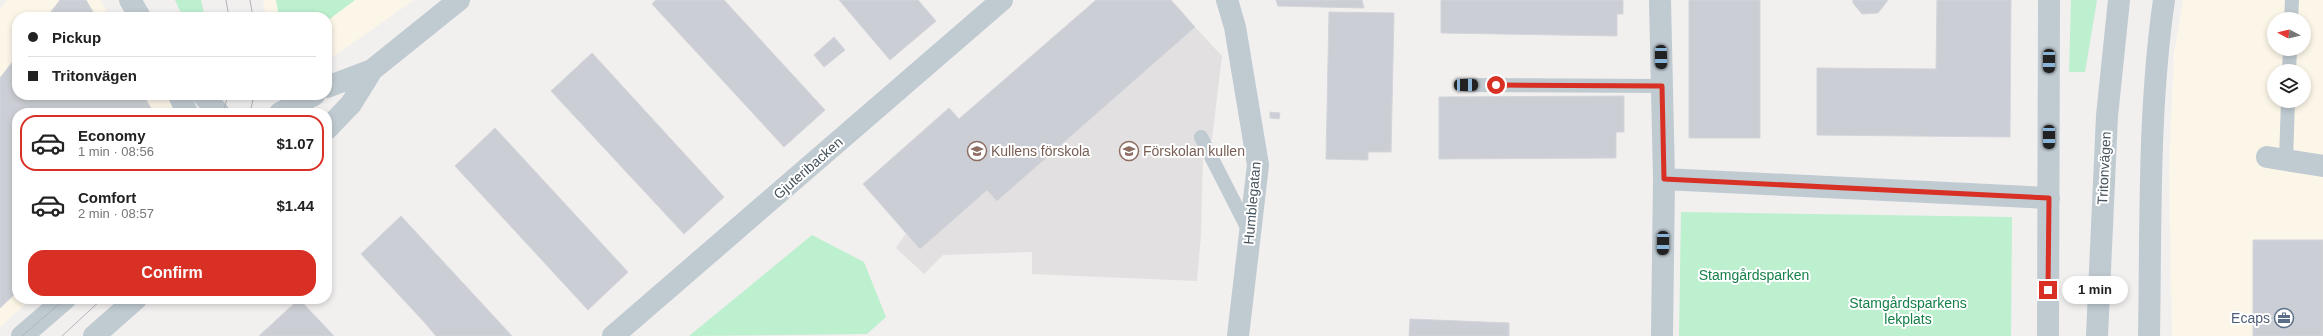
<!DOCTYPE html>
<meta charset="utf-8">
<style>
body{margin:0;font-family:Helvetica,sans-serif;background:#f2f2f2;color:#222;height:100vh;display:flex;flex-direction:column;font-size:15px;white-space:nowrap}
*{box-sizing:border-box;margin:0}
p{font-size:13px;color:#767676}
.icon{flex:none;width:22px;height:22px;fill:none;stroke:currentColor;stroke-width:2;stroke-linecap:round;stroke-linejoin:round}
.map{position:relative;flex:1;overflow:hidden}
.panel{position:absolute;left:12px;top:108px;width:320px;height:196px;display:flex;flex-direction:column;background:#fff;border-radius:16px;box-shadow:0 2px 6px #0003}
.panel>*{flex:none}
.top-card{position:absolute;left:12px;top:12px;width:320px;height:88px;border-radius:16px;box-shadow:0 2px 6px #0003;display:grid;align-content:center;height:88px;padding:0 16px;background:#fff}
.needle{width:26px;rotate:277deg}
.buttons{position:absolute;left:2267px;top:12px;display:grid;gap:8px}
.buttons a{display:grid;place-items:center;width:44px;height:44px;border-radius:50%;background:#fff;box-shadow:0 2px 6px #0003;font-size:20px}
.end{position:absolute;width:18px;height:18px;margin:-9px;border:5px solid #d93025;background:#fff;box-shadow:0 0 0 2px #fff}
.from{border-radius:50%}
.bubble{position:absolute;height:28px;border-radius:14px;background:#fff;box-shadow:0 2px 6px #0003;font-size:13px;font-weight:600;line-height:28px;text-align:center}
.car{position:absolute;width:12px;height:24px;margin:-12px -6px;border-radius:5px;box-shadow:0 0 3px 1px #0007;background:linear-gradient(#222 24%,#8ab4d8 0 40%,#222 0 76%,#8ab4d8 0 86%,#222 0)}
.top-card b{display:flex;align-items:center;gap:14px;height:38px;font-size:15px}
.top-card b+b{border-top:1px solid #e0e0e0}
.top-card i{width:10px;height:10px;background:#222}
ul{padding:7px 0 0;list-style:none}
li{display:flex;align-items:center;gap:12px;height:56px;margin:0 8px 6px;padding:0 8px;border:2px solid transparent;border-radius:16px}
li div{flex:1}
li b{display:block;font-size:15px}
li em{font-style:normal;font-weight:600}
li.current{border-color:#d93025}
li>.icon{width:36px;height:36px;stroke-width:1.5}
.button{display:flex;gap:8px;margin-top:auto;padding:8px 16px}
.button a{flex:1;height:46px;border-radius:16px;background:#d93025;color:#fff;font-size:16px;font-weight:600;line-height:46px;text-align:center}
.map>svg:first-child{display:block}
.commercial{fill:#fcf6e8;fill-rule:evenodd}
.education{fill:#e3e0e1}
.green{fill:#bcf0cf}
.building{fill:#cbced4;stroke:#d3d5db}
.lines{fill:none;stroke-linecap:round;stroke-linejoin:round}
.service{stroke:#bfcad1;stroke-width:14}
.minor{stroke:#bfcad1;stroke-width:22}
.tertiary{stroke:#bfcad1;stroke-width:22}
.tram{stroke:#b1b4b9;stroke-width:1}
.route{stroke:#d93025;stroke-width:5}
.labels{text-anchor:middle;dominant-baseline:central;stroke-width:4;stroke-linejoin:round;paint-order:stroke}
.education-label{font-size:14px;fill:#785e54;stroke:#fff;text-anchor:start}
.street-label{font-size:14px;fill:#46535d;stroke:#fff}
.park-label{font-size:14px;fill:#158048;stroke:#fff}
.service-label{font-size:14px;fill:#4e5e75;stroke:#fff;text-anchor:end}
</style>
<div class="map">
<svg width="2323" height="336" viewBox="0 0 2323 336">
<rect width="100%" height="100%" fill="#f2efef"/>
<path class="commercial" d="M7,0H100L111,17H17V95H168L177,113H17V299H31L0,327V9Z
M263,0H414L327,61V17H266Z
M2183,0H2323V336H2172L2169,169L2174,53ZM2274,19H2304V49H2274ZM2274,71H2304V101H2274Z"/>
<path class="education" d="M1195,27L1222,56L1212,139L1203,155L1201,235L1197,281L1032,274V252L943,255L924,274L896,248L906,233L920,249L987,190L997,201Z"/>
<path class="green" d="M175,0H201L205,17H183Z
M276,0H355L327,21V17H279Z
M2071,0H2097L2085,72H2069Z
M1681,212L2012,217L2011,336H1679Z
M812,235L864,262L886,317L867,334L689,336Z"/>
<path class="building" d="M60,0H86L96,17H47Z
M656,0H724L825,110L784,147L652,4Z
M839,0H918L936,21L890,60Z
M1096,0H1171L1195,27L997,201L987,190L920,249L863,184L949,108L959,119Z
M1276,0H1362L1364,8L1278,6Z
M1441,0H1623V14H1617V36L1441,33Z
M1689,0H1760V138H1689Z
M1853,0H1888L1878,13L1862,14L1853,3Z
M1937,0H2011L2010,137L1817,135V68L1936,69Z
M1329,12L1394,13L1391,152H1368V160L1326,159Z
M834,37L845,50L824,67L814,55Z
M592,53L724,197L684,234L551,91Z
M17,56V95H143L154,113H17V292L0,308V78Z
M1624,96V132H1616V158L1439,159V97Z
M1270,112L1280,113L1279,119L1270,118Z
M495,128L628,272L588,310L455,166Z
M401,216L512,336H436L425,323L361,254Z
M2253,240H2323V336H2253Z
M299,299L334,336H259Z
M1410,319L1509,323V336H1409Z"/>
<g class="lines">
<path class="service" d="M2291,19L2292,0
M2289,71L2290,49
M1466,85L1662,86
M1201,137L1250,233
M2286,160L2288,101"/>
<path class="minor" d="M1227,0L1235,27L1258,165L1238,336
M1660,0L1664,179L1662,336
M2267,157L2323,166
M1664,179L2049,198
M613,336L1002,0
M2048,336L2049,0"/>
<path class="tertiary" d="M130,0L140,17
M327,87L372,70
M179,95L187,113
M203,95L219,113
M280,113L314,95
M327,129L351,104L372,70L459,0
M22,336L65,299
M94,336L136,299
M2097,336L2107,116L2119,0
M2149,336C2151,224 2148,111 2164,0"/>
<path class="tram" d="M226,0L229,17
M250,0L253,17
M223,113L228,95
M250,113L254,95
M22,336L65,299
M62,336L102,299"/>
</g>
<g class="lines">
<path class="route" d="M1496,85L1662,86L1664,179L2049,198L2048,290"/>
</g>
<defs>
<symbol id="school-ring" viewBox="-11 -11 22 22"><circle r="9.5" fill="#fff" stroke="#8d6e63" stroke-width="1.5"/><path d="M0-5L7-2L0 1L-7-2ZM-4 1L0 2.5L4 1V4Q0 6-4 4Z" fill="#8d6e63"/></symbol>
<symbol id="office-ring" viewBox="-11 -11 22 22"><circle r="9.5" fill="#fff" stroke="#5c6f8a" stroke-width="1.5"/><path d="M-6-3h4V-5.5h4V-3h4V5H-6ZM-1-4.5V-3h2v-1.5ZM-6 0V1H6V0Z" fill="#5c6f8a"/></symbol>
</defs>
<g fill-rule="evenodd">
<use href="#school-ring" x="966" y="140" width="22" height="22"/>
<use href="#school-ring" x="1118" y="140" width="22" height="22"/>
<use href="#office-ring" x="2273" y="307" width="22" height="22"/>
</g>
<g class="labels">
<g class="education-label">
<text x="991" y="151">Kullens förskola</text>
<text x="1143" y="151">Förskolan kullen</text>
</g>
<g class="street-label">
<text transform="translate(808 168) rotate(-41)">Gjuteribacken</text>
<text transform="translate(2104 168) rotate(-87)">Tritonvägen</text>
<text transform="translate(1252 203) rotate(-85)">Humblegatan</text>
</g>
<g class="park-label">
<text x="1754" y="275">Stamgårdsparken</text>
<text x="1908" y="303">Stamgårdsparkens<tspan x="1908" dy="16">lekplats</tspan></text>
</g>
<g class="service-label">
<text x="2270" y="318">Ecaps</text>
</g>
</g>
</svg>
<div class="buttons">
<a><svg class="needle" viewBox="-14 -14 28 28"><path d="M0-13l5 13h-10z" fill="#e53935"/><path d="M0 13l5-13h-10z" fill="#767676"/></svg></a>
<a><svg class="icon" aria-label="layers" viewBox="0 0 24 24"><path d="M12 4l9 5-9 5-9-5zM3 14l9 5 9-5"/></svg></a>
</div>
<i class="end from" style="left:1496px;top:85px"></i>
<i class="end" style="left:2048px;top:290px"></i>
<div class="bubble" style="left:2062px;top:276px;width:66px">1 min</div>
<i class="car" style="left:1661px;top:57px;rotate:179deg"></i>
<i class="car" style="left:2049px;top:61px;rotate:180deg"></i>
<i class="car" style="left:1466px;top:85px;rotate:90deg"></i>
<i class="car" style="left:2049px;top:137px;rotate:180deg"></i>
<i class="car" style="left:1663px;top:243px;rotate:181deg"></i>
<div class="top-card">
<b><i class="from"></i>Pickup</b>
<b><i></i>Tritonvägen</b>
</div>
<section class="panel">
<ul>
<li class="current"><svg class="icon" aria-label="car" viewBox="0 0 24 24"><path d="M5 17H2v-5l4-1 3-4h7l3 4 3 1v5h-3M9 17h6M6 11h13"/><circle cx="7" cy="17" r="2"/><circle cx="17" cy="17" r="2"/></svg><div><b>Economy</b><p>1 min · 08:56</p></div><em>$1.07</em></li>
<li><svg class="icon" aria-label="car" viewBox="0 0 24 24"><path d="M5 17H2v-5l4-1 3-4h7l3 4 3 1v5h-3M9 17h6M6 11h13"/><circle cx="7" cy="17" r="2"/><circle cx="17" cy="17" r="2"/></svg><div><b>Comfort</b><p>2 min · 08:57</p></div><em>$1.44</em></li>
</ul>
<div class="button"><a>Confirm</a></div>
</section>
</div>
